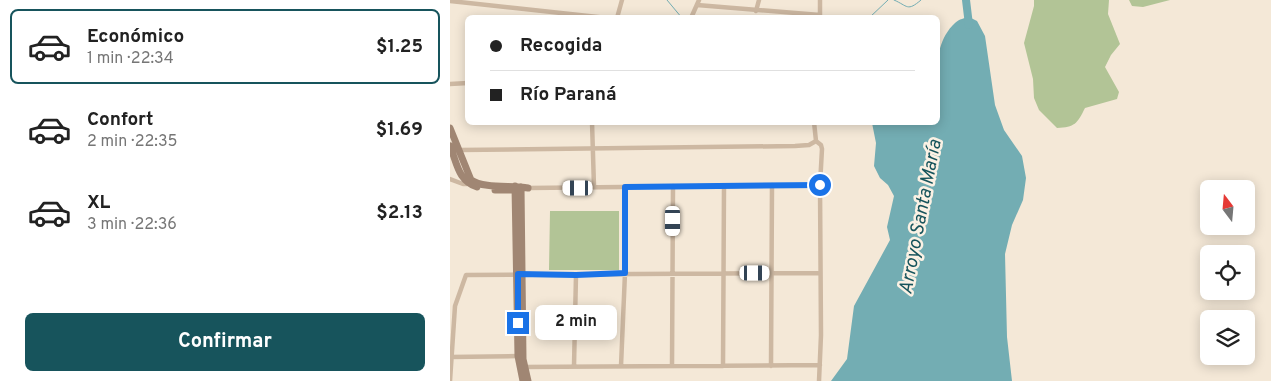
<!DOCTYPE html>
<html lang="es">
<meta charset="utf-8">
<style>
body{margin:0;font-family:Overpass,sans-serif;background:#f6f6f6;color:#222;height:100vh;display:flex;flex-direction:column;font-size:19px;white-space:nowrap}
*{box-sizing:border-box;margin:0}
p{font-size:16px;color:#767676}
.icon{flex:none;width:28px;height:28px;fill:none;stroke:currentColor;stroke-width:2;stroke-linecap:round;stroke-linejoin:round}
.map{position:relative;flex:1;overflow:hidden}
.details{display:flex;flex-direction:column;background:#fff;width:450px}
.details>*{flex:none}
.top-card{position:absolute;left:15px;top:15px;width:475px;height:110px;border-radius:8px;box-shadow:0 2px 12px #0003;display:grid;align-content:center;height:110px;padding:0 25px;background:#fff}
.needle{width:32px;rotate:344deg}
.buttons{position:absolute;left:750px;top:180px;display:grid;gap:10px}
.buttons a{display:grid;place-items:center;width:55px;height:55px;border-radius:8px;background:#fff;box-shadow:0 2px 12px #0003;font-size:25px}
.end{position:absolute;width:22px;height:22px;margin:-11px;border:6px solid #1a73e8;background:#fff;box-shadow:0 0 0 2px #fff}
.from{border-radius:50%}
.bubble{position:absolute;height:35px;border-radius:8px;background:#fff;box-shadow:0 2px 12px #0003;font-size:16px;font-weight:700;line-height:35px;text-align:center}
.car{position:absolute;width:15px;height:30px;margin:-15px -8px;border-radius:6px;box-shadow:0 0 4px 1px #0007;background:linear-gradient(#fff 24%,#345 0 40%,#fff 0 76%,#345 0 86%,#fff 0)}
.top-card b{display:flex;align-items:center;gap:18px;height:48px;font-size:19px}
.top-card b+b{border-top:1px solid #e0e0e0}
.top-card i{width:12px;height:12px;background:#222}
ul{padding:9px 0 0;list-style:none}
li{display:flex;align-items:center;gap:15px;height:75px;margin:0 10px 8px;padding:0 15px;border:2px solid transparent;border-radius:8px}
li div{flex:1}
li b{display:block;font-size:19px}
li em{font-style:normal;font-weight:700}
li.active{border-color:#17545c}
li>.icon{width:45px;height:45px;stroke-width:1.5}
.primary-button{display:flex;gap:10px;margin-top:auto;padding:10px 25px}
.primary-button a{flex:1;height:58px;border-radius:8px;background:#17545c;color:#fff;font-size:20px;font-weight:700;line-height:58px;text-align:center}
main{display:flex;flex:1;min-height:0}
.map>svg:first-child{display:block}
.green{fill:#b2c496}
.water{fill:#73adb3}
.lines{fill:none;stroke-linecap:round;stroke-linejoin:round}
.stream{stroke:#73adb3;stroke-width:1}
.river{stroke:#73adb3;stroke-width:8}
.street{stroke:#cdb8a2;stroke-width:4.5}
.secondary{stroke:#a08673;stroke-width:7}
.route{stroke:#1a73e8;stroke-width:6}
.labels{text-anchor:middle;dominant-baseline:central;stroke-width:5;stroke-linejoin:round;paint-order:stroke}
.water-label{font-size:19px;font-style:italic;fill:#17545c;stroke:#fbf1e4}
</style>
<main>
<section class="details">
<ul>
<li class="active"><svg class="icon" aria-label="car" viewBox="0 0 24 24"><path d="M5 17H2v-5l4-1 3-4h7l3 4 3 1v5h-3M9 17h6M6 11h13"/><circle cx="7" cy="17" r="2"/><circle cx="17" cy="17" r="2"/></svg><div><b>Económico</b><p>1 min · 22:34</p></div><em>$1.25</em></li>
<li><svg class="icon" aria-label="car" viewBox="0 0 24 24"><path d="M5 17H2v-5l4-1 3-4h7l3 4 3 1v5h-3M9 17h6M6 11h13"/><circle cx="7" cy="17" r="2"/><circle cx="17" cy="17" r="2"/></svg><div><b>Confort</b><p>2 min · 22:35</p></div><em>$1.69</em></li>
<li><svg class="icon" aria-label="car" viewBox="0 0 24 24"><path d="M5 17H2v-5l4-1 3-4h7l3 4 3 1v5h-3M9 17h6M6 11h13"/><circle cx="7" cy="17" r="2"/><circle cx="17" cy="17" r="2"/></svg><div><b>XL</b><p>3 min · 22:36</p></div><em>$2.13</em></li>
</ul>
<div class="primary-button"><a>Confirmar</a></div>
</section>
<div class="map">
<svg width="821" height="381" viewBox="0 0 821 381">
<rect width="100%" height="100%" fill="#f4e8d7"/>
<path class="green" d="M584,0H659L658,14L670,44L661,55L655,67L669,92L667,99L635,108C627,124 625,127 607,128L589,110L584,98L583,79L574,43L584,6Z
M679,0H720L693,7L682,6Z
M100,211H169V270H99Z"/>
<path class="water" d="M519,17L527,21L535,36L545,105L554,130L572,156L576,178L573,200L562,225L555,254L557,337L562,381H381L397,359L404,306L440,240L437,227L444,196L438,185L430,178L424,166L426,143L422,123L488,122C488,90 479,47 505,23C509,19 515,18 519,17Z"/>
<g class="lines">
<path class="stream" d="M217,0L232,18
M444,0C458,6 457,12 471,0
M419,18L438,0"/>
<path class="river" d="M516,0L519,25"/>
<path class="street" d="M370,0V16
M0,1L157,18
M247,5L370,15
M306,11L309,0
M167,18L172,0
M241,18L249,0
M0,84L18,83
M142,122L144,187
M364,122L366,141L371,145L372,149L370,185L371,335L369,381
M9,150L345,146L359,145L366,141
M0,179L13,184H17
M78,188L370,185
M0,357L69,356
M124,366L126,275
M171,366L175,273V187
M222,366L223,186
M273,366L274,186
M321,366L322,185
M73,367L370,365
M0,381L5,306L16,275L370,273"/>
<path class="secondary" d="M0,128L21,180C34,189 62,185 78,188
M0,146C7,163 8,181 27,187
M65,186L68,356L73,381
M71,187L73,359L78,381
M45,190H69"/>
</g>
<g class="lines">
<path class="route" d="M68,323V274L126,275L175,273V187L370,185"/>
</g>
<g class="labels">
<g class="water-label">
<text transform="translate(471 217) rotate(-79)">Arroyo Santa María</text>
</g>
</g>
</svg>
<div class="buttons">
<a><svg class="needle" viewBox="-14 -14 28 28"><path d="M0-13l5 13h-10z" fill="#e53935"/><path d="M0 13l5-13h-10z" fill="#767676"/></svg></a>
<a><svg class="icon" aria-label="locate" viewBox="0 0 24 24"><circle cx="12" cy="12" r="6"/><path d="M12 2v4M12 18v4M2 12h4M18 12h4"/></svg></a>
<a><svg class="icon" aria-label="layers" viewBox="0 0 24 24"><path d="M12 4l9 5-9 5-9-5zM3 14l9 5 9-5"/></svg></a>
</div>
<i class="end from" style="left:370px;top:185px"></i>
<i class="end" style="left:68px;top:323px"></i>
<div class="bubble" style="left:85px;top:305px;width:82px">2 min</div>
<i class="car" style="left:128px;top:188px;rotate:270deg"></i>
<i class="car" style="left:223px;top:221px;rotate:180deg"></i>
<i class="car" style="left:305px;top:273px;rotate:90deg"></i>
<div class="top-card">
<b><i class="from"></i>Recogida</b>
<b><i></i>Río Paraná</b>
</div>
</div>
</main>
